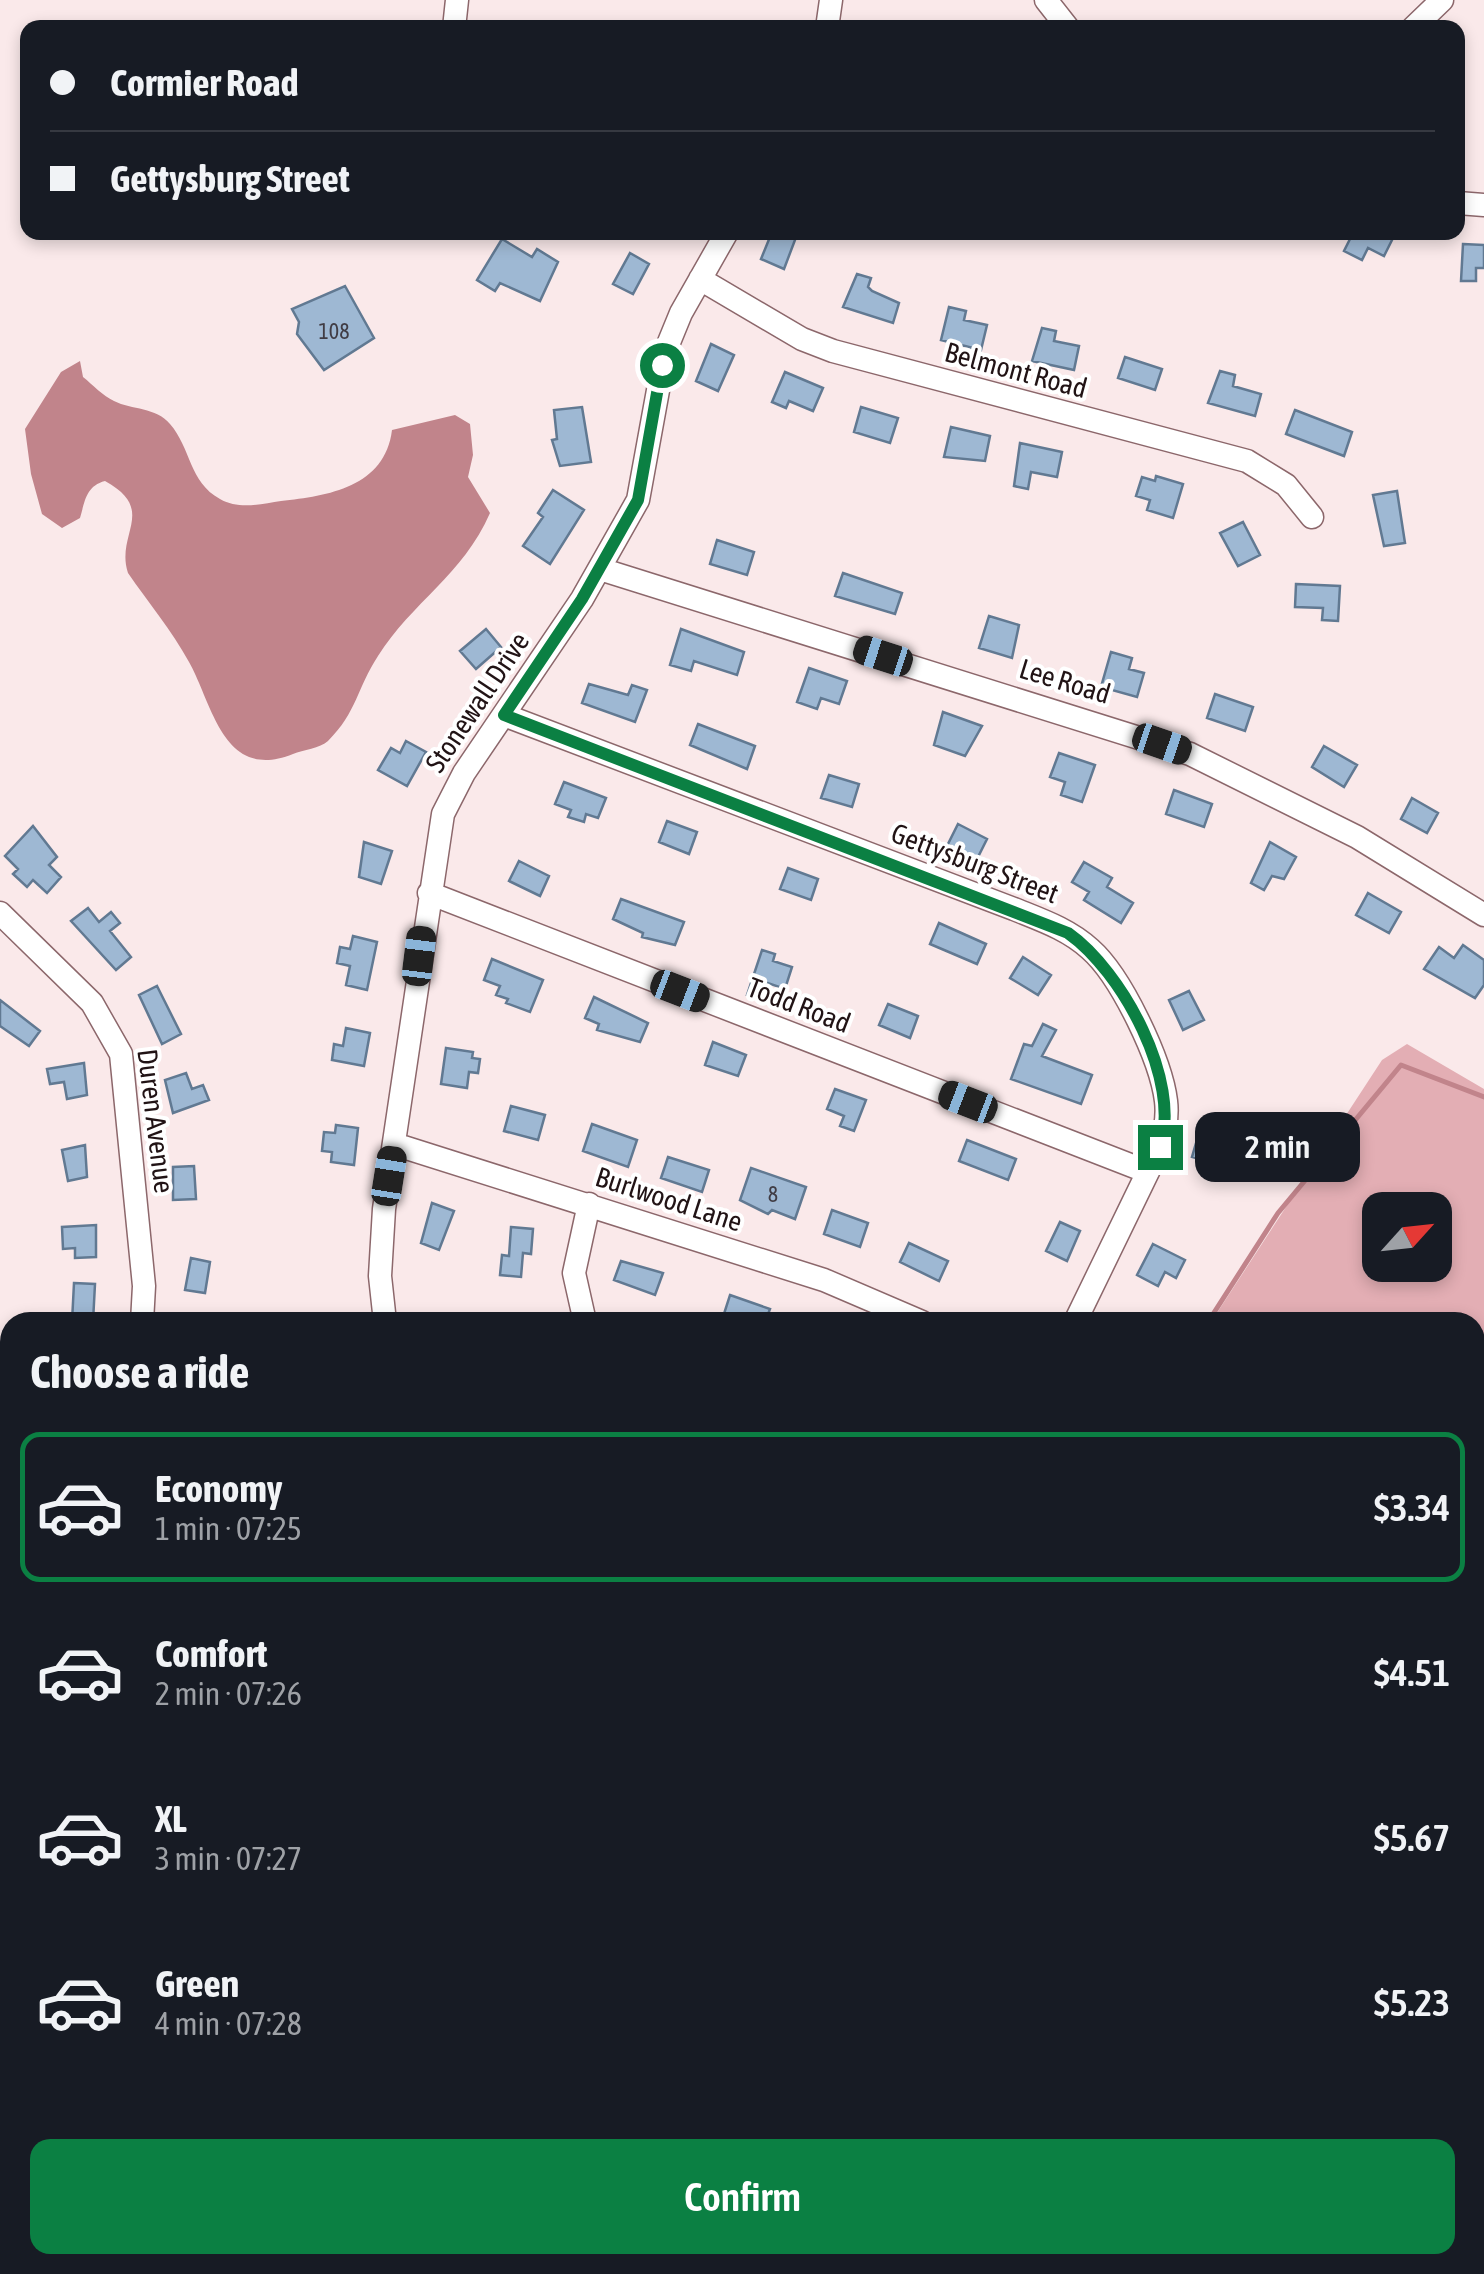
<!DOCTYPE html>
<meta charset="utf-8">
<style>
body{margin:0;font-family:"Asap Condensed",sans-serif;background:#20242c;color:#f1f3f6;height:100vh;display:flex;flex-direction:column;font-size:38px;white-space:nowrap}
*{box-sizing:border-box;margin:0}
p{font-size:32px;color:#9ea1a6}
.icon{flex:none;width:55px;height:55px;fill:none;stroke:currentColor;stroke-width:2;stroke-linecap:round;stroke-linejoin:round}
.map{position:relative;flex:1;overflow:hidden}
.drawer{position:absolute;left:0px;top:1312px;width:1485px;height:962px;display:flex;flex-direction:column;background:#171b24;border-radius:30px 30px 0 0;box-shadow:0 5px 15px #0003}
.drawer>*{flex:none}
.banner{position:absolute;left:20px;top:20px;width:1445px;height:220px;border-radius:20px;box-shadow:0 5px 15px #0003;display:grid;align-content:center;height:220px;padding:0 30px;background:#171b24}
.needle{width:65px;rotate:63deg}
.tools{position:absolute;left:1362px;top:1192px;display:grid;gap:20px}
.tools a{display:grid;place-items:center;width:90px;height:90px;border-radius:20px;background:#171b24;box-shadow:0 5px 15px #0003;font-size:50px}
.end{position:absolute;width:45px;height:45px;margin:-22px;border:12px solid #0b8043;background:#fff;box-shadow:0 0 0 5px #fff}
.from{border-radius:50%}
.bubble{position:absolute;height:70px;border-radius:20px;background:#171b24;box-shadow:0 5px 15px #0003;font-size:32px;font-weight:600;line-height:70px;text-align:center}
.car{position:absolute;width:30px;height:60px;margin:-30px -15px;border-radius:12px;box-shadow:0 0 8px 2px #0007;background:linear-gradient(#222 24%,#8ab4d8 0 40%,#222 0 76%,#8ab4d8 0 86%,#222 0)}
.banner b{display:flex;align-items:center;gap:35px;height:95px;font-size:38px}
.banner b+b{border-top:2px solid #363941}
.banner i{width:25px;height:25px;background:#f1f3f6}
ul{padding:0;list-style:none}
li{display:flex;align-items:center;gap:30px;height:150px;margin:0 20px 15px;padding:0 10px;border:5px solid transparent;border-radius:20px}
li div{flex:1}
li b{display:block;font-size:38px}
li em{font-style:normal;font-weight:600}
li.active{border-color:#0b8043}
li>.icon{width:90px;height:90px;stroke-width:1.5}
h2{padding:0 30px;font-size:45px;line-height:120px}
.primary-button{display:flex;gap:20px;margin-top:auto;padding:20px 30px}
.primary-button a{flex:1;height:115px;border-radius:20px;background:#0b8043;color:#fff;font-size:40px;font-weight:600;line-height:115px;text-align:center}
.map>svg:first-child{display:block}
.green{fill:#e3aeb4;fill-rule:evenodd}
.water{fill:#c1848b}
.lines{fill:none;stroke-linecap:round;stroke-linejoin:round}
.stream{stroke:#c1848b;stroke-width:5}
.building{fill:#9eb8d3;stroke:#617992;stroke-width:2.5}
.minor-casing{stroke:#8c676b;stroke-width:25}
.minor{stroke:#fff;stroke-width:22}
.route{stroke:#0b8043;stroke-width:12}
.labels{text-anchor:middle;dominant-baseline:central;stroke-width:8;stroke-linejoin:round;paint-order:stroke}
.number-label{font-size:22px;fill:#403c44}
.street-label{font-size:28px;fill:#211315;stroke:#fff}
</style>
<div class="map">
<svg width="1484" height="2274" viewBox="0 0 1484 2274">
<rect width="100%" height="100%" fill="#fae9ea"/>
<path class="green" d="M1407,1044L1484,1089V1556L1475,1561V1322H1211L1382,1060ZM1380,1210H1435V1265H1380Z"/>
<path class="water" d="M80,361L83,377C93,385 103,396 114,401C132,410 156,407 170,424C191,448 189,482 220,499C239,510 261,504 281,501C328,496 385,487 392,430L455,415L470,424L473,455L468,477L490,513C463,575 412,602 378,656C357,688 357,712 328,741C320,748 303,750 293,754C223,782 213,705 189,662C172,631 148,602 128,573C115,534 158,510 105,481C86,486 85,501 80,518L62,528L42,514L31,474L25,429L61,372Z"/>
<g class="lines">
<path class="stream" d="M1208,1322L1278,1213L1401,1065L1484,1097"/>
</g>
<path class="building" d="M772,232H798L784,269L761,259Z
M1338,232H1396L1384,256L1368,248L1362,260L1344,251L1350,239Z
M502,239L532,257L537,249L558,262L540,301L500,283L495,291L477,280Z
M1463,244L1484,245V268H1476V281H1461Z
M630,253L649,264L633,294L613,284Z
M857,274L871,278L868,287L872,291L899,303L893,323L843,307Z
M345,286L374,338L324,370L297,334L299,322L292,309Z
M949,307L966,311L964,320L987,325L981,350L941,340Z
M1042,328L1056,331L1054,341L1079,346L1074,370L1032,361Z
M711,344L734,355L718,391L696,381Z
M1125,357L1162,369L1155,390L1118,378Z
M1220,371L1235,375L1233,386L1261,394L1255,416L1208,403Z
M785,372L823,388L813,411L789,401L786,408L772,402Z
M582,407L591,462L560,466L552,440L557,439L554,410Z
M861,407L898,418L890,443L854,432Z
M1295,410L1352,432L1344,456L1286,434Z
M951,427L990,436L985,461L944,457Z
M1020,443L1062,452L1057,477L1031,472L1028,489L1014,486Z
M1156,476L1183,484L1173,518L1147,510L1150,500L1136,496L1142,477L1155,481Z
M553,490L584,510L550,564L523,546L543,517L538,513Z
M1397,491L1405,543L1384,546L1373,495Z
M1243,522L1260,555L1238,566L1220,533Z
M717,540L754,552L747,575L710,564Z
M843,573L902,593L895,614L835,596Z
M1296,584L1340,586L1338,621L1322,620L1323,608L1295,607Z
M989,616L1019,625L1012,658L979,648Z
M486,629L501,647L476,669L460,651Z
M681,629L744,652L737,675L694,661L691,671L670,665Z
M1111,652L1132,658L1129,669L1144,673L1137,697L1101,687Z
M809,668L847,681L839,704L821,698L817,709L797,702Z
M589,684L628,695L632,685L647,690L635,722L582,703Z
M1215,694L1253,707L1245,731L1207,718Z
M943,712L982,726L965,756L934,745Z
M698,724L755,746L747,769L690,745Z
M406,741L426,752L407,786L378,770L391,748L400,753Z
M1324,746L1357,765L1344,787L1312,767Z
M1059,753L1095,765L1082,802L1061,795L1065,782L1050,777Z
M829,775L859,784L852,807L821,798Z
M564,782L606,798L598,818L586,814L584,822L568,817L571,810L555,804Z
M1174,790L1212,804L1204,827L1166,814Z
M1412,798L1438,813L1427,833L1401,819Z
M667,821L697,832L689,854L659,842Z
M958,824L987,839L977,859L948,844Z
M33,826L57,857L49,865L61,877L47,893L33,880L27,887L13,874L18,869L5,856Z
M364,842L392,851L381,884L359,877Z
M1270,842L1296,857L1284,879L1272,876L1264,890L1251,883Z
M519,861L549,876L540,896L509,881Z
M1084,862L1112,878L1107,887L1133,903L1121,923L1084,900L1089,892L1072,882Z
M788,868L818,879L811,900L780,889Z
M1368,893L1401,912L1389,933L1356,915Z
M621,899L684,922L675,945L642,937L643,933L613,919Z
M88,908L99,922L111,912L120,923L110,931L131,957L116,970L71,921Z
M939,923L986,944L977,964L930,944Z
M353,936L377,942L367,990L346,985L350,966L337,963L340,947L350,949Z
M1463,945L1484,960V985L1475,998L1424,969L1439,947L1454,958Z
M762,950L775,954L773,961L792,967L785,989L765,982L759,1000L747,995Z
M1023,957L1051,975L1038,995L1010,978Z
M492,959L543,980L530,1012L506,1003L508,999L496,995L500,986L484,980Z
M157,986L181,1034L162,1044L139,995Z
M1189,991L1204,1020L1183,1030L1169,1000Z
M594,997L648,1023L640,1042L597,1030L599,1024L585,1018Z
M0,1000L40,1031L29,1046L0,1026Z
M888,1004L918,1016L910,1038L879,1025Z
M1043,1024L1056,1030L1042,1056L1092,1075L1081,1104L1011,1079L1024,1044L1032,1046Z
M346,1028L370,1033L364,1066L332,1060L334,1044L343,1046Z
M713,1042L746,1055L738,1076L705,1065Z
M446,1048L473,1052L472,1058L480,1059L478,1073L469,1072L467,1088L441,1084Z
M84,1063L87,1095L67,1099L64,1082L50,1084L47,1069Z
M186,1073L192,1089L203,1085L209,1100L173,1113L165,1080Z
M835,1089L866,1100L854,1131L840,1126L844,1116L827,1109Z
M511,1106L545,1115L538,1140L504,1131Z
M592,1124L637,1140L628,1167L583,1151Z
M336,1125L358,1128L354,1165L331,1162L332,1152L322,1151L324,1132L335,1133Z
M1201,1126L1222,1133L1213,1163L1192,1157Z
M967,1140L1016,1159L1008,1180L959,1161Z
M85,1145L87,1177L68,1181L62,1150Z
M668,1157L709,1170L702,1192L661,1178Z
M194,1166L196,1199L173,1200V1167Z
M751,1168L806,1187L795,1219L772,1210L768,1214L740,1200Z
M432,1203L454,1211L439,1250L421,1243Z
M832,1210L868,1223L860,1247L824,1234Z
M1060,1222L1080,1231L1067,1261L1046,1251Z
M96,1225V1257L75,1258V1248L63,1249L62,1227Z
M511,1227L533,1229L531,1254L523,1253L521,1277L500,1275L502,1255L509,1256Z
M909,1243L948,1261L939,1281L900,1262Z
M1153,1244L1185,1260L1176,1278L1165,1272L1158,1286L1137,1275Z
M191,1258L210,1262L205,1293L185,1290Z
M621,1261L663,1273L655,1295L614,1280Z
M74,1283L95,1284L93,1322H72Z
M730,1295L770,1309L765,1322L722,1320Z"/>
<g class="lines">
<defs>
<path id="minor" d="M1046,0L1068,28
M454,28L457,0
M827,28L831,0
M1413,28L1442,0
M1458,203L1484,205
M700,279L802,339L833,351L1247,461L1286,485L1312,517
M600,569L1190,754L1357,837L1484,915
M504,715L1014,909C1041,920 1068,929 1090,949C1121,976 1161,1060 1166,1101C1168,1117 1165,1132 1160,1147L1075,1322
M429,893L1148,1172
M0,913L92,1003L121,1054L144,1286L142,1322
M394,1144L824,1280L922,1322
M385,1322L380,1276L384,1209L443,814L464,773L582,599L638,500L665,352L681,313L727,232
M585,1322L574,1273L589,1204
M1475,1831L1484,1821
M0,1921L10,1926
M0,1959L10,1943
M59,2265V2274
M422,2265L427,2274
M492,2265L499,2274
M873,2274L893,2265"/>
</defs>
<use href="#minor" class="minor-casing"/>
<use href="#minor" class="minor"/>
</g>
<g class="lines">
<path class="route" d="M662,365L638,500L582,599L504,715L1068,933C1122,971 1182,1081 1160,1147"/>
</g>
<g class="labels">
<g class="number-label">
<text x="334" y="331">108</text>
<text x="773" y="1194">8</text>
</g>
<g class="street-label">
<text transform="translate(1016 370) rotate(15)">Belmont Road</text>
<text transform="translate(1065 681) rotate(17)">Lee Road</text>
<text transform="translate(477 702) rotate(-56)">Stonewall Drive</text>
<text transform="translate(975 863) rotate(21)">Gettysburg Street</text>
<text transform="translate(799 1005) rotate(21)">Todd Road</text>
<text transform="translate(156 1121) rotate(83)">Duren Avenue</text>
<text transform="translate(669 1199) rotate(18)">Burlwood Lane</text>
</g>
</g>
</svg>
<div class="tools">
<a><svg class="needle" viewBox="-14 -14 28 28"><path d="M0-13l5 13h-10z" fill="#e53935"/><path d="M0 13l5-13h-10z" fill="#9ea1a6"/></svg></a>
</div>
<i class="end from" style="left:662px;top:365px"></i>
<i class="end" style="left:1160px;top:1147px"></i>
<div class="bubble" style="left:1195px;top:1112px;width:165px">2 min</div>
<i class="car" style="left:883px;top:656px;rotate:288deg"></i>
<i class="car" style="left:1162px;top:744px;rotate:109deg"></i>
<i class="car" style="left:419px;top:956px;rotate:7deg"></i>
<i class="car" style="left:680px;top:991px;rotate:111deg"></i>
<i class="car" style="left:968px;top:1102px;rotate:291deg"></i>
<i class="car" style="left:389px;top:1176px;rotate:9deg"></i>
<div class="banner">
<b><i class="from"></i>Cormier Road</b>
<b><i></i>Gettysburg Street</b>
</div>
<section class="drawer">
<h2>Choose a ride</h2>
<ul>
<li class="active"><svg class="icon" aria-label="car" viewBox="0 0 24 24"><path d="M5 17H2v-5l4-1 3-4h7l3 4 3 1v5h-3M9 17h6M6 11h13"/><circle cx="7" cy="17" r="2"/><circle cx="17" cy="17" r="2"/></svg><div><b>Economy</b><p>1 min · 07:25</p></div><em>$3.34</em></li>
<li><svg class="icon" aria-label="car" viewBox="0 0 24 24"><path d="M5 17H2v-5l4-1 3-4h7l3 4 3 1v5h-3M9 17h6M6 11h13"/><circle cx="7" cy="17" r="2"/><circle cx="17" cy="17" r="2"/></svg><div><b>Comfort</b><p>2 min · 07:26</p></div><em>$4.51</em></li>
<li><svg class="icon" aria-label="car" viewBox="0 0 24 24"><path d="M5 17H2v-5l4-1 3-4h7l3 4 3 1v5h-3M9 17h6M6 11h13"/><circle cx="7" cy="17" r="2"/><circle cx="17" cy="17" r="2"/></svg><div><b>XL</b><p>3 min · 07:27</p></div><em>$5.67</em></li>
<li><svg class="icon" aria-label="car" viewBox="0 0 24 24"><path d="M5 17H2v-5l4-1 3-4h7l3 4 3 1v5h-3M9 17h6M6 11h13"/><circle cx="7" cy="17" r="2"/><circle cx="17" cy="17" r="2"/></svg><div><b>Green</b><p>4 min · 07:28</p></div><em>$5.23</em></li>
</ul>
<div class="primary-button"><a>Confirm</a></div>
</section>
</div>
